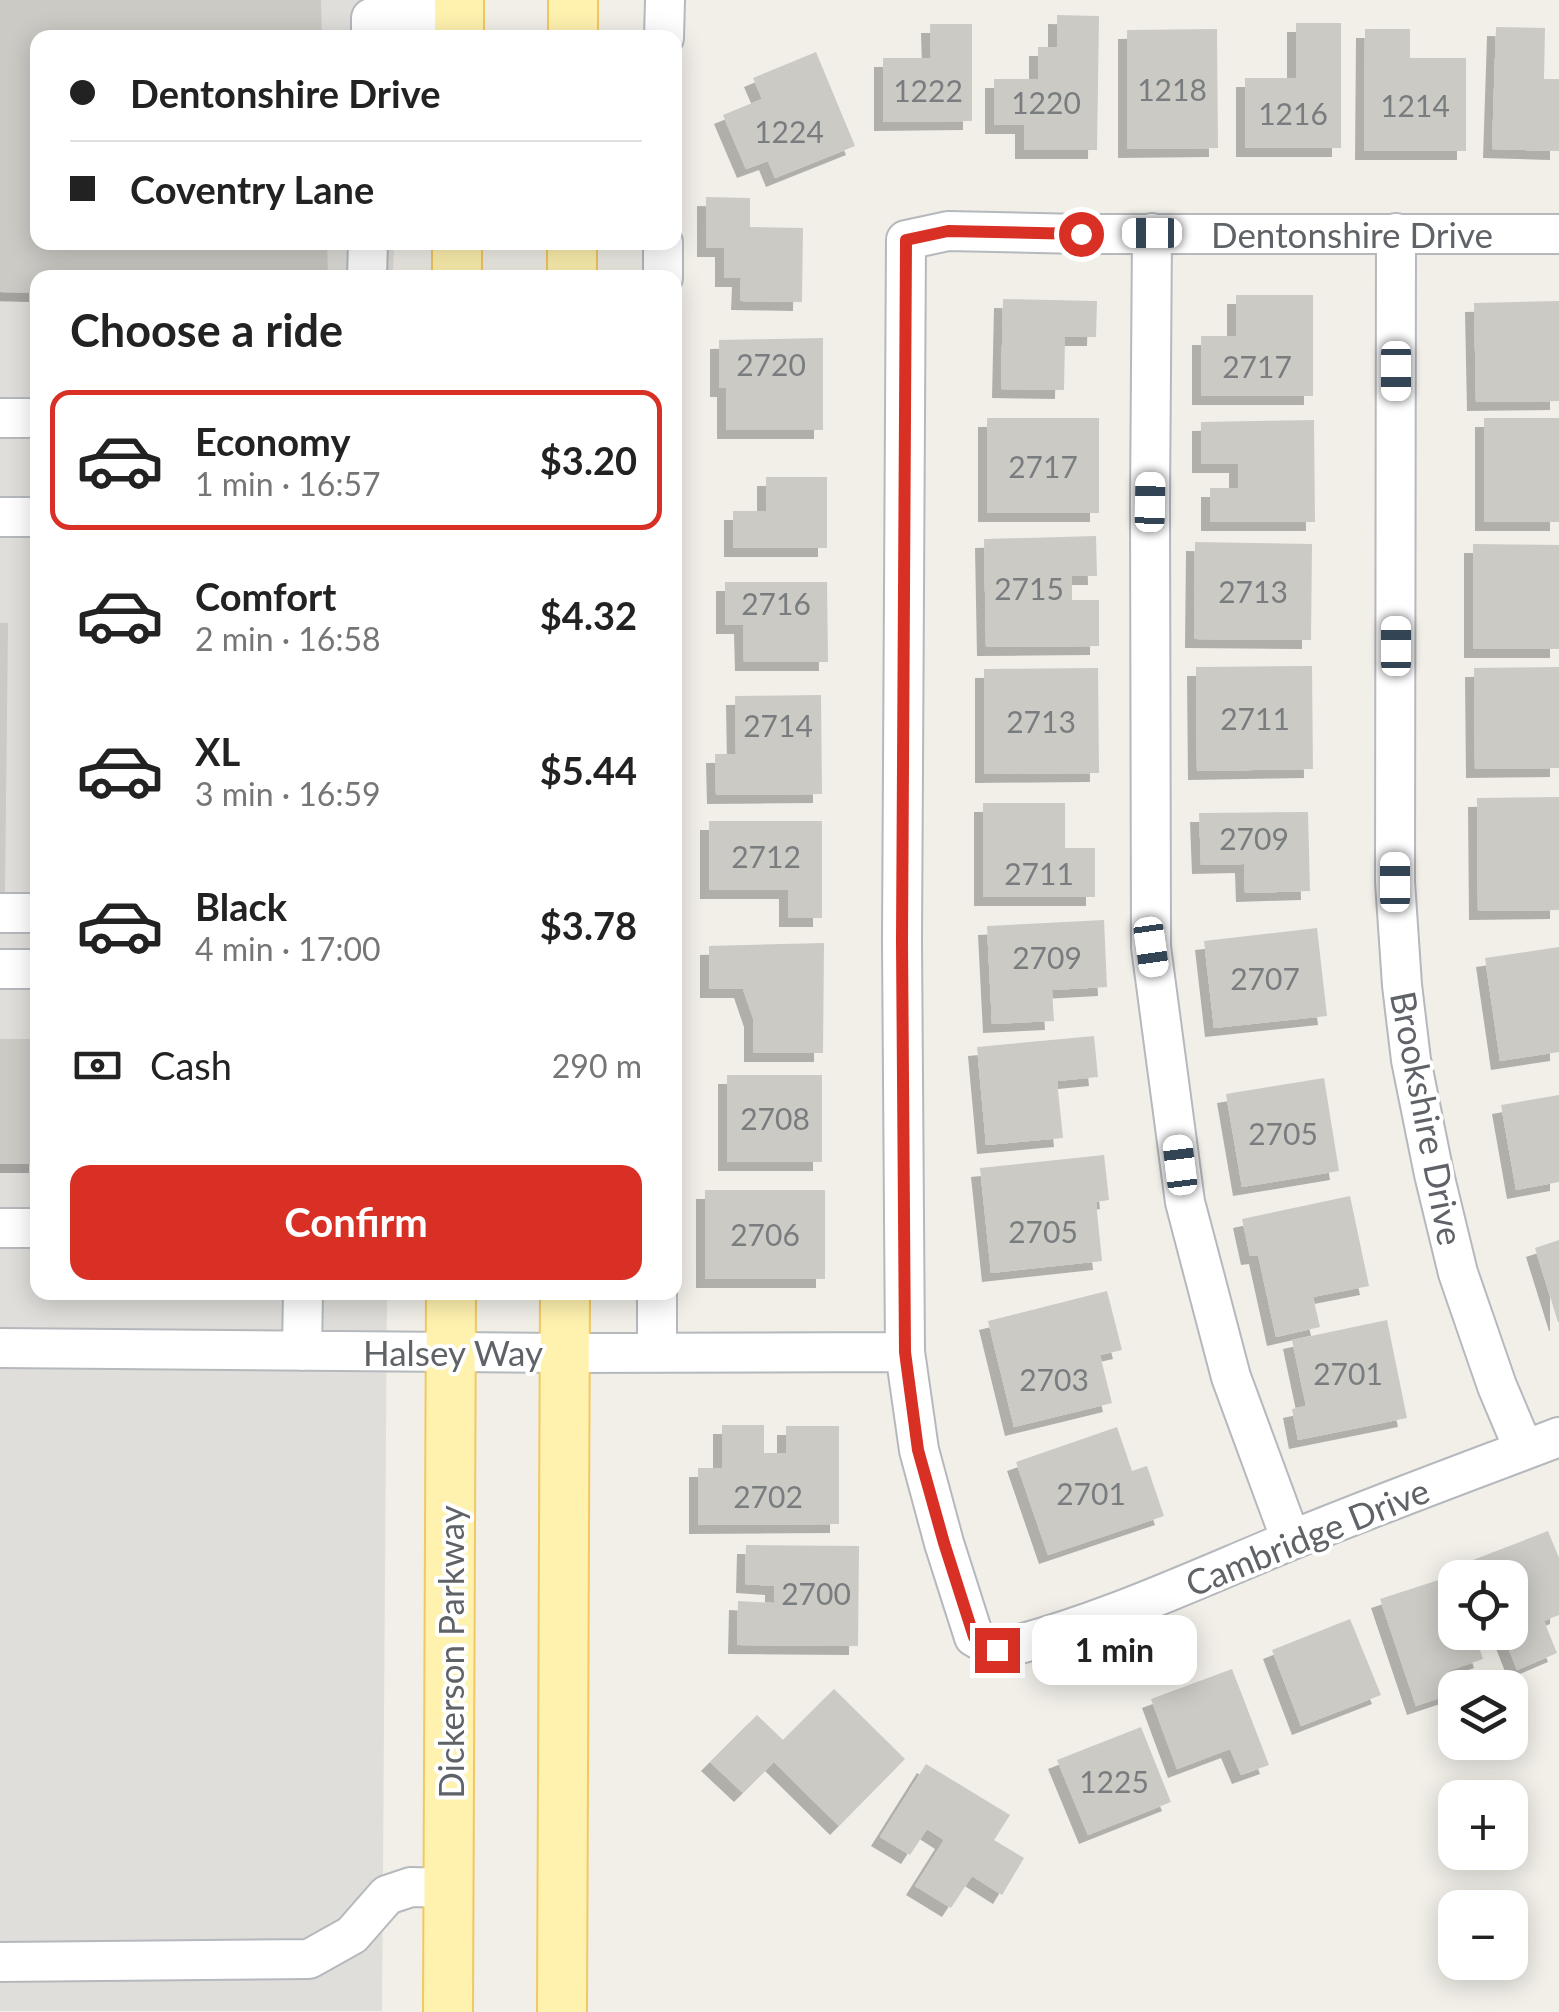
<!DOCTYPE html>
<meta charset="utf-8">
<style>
body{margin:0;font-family:Lato,sans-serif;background:#f6f6f6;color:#222;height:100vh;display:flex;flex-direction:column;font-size:38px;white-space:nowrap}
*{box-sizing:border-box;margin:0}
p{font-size:32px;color:#767676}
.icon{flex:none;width:55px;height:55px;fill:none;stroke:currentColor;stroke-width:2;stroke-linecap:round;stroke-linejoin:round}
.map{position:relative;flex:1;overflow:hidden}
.details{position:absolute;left:30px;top:270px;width:652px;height:1030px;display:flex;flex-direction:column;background:#fff;border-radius:20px;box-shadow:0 5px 25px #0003}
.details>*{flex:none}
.top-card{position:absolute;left:30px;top:30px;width:652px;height:220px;border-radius:20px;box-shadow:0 5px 25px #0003;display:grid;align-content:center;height:220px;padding:0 40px;background:#fff}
.fabs{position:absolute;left:1438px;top:1560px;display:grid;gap:20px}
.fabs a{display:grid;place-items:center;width:90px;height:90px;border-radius:20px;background:#fff;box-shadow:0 5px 25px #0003;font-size:50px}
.end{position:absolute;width:45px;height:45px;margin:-22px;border:12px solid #d93025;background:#fff;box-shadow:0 0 0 5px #fff}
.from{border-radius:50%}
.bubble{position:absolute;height:70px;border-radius:20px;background:#fff;box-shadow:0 5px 25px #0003;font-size:32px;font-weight:700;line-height:70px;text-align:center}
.car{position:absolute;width:30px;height:60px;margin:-30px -15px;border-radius:12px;box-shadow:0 0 8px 2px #0007;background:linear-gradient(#fff 24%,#345 0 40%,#fff 0 76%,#345 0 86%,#fff 0)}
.top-card b{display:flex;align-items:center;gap:35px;height:95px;font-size:38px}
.top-card b+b{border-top:2px solid #e0e0e0}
.top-card i{width:25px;height:25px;background:#222}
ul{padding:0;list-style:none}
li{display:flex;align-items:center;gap:30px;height:140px;margin:0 20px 15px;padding:0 20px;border:5px solid transparent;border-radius:20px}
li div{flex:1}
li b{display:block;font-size:38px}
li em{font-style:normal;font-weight:700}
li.on{border-color:#d93025}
li>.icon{width:90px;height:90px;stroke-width:1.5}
h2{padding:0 40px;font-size:45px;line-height:120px}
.pay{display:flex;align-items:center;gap:25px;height:110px;padding:0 40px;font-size:38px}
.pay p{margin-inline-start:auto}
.button{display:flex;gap:20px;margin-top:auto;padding:20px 40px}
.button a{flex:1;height:115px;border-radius:20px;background:#d93025;color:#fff;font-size:40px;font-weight:700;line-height:115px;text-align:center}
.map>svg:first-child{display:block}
.industrial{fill:#e0deda}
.building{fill:#cccac5;filter:url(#shadow)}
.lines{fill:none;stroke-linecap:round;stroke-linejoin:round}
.minor-casing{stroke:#b5b8bc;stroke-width:42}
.major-casing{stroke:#f2c960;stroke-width:52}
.minor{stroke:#fff;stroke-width:38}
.major{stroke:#fff2af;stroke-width:48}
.route{stroke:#d93025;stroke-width:12}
.labels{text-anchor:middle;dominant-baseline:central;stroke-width:8;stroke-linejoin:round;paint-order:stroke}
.number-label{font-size:30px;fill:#7a7d7f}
.street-label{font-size:35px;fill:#5f6368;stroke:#fff}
</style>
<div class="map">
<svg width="1559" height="2012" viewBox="0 0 1559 2012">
<defs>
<filter id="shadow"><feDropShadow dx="-9" dy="9" stdDeviation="0" flood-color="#0004"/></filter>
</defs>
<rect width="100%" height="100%" fill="#f1efe8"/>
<path class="industrial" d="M0,0H395V37L38,38V242L394,243L393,277L38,278V1292L387,1293L382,2011H0Z"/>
<path class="building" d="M0,0H321L322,38H38V242H327L328,278H38V293L0,292Z
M1057,15L1099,16L1097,150H1024V125H994V79H1038V47H1057Z
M1296,23H1341V148H1245V78H1296Z
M930,24H972V121L883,122V58H931Z
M1496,27L1545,28L1544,79H1559V151L1492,149Z
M1217,29L1218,148L1127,149V30Z
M1365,29H1410V58H1466V151H1364Z
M816,52L855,146L775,178L768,161L746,169L723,115L762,99L753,78Z
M706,197L750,198V227L803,228L802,302L740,301L741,278H724V248H706Z
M1236,295H1313V396H1201V336H1236Z
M1003,299L1097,301L1096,337H1065L1064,390L1001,389Z
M1559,301V401L1476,402L1474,303Z
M823,338V430H726V388H719V340Z
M987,418H1099V513H987Z
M1484,418H1559V522H1484Z
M1314,420L1315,522H1210V488H1238V464H1201V422Z
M766,477H827V548H733V511H766Z
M1096,536L1097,576H1072V600H1099V646L986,647L984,539Z
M1195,542L1312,544L1311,640L1194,639Z
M1473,544L1559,545V649H1473Z
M725,582H827L828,662H744L743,625H725Z
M0,623H8L5,892H0Z
M1312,666L1313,769L1197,771L1196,667Z
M1559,667V768L1475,769L1474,668Z
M1098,668L1099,773L984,774V669Z
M821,695L822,794L716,795L715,754H736L735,696Z
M1559,797V910L1478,911L1477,798Z
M983,803H1065V848H1095V897H983Z
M1308,812L1310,891L1245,893L1244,864L1201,865L1199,813Z
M709,821H822V918H788V890H709Z
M1104,920L1107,987L1052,990L1054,1021L992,1024L987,926Z
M1317,928L1327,1016L1214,1028L1204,941Z
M824,943L823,1053H753V1018L743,989H709V946Z
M1559,947V1052L1500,1061L1485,958Z
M1094,1036L1098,1077L1057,1081L1063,1138L986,1145L977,1047Z
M0,1039H38V1164H0Z
M727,1075H822V1162H727Z
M1324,1078L1339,1171L1242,1187L1226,1094Z
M1559,1095V1182L1516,1190L1501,1105Z
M1104,1155L1109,1200L1096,1202L1102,1261L991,1273L980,1168Z
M705,1190H825V1279H705Z
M1350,1196L1369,1286L1313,1297L1320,1327L1276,1337L1258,1255L1250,1256L1242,1219Z
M1559,1240V1322H1558L1535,1248Z
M1107,1291L1122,1350L1100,1355L1112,1403L1014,1427L988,1321Z
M1387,1320L1407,1418L1298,1440L1292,1409L1306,1406L1292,1340Z
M722,1425H764V1453H786V1426H839V1524L698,1525V1468H722Z
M1117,1427L1132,1471L1147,1466L1164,1516L1048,1555L1016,1462Z
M1548,1531L1559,1558V1615L1544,1621L1557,1653L1517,1670L1502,1632H1510V1578H1480L1473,1560Z
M746,1545L859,1546L858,1646L737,1645L738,1601L774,1603V1586L745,1584Z
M1454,1575L1455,1632H1474L1483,1659L1448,1671L1455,1693L1416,1706L1380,1599Z
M1350,1619L1381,1695L1301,1726L1272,1650Z
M1232,1669L1269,1765L1241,1775L1230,1749L1177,1769L1151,1699Z
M834,1689L905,1759L839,1826L774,1762L743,1793L710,1762L757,1715L783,1740Z
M1141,1727L1171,1802L1088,1835L1057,1760Z
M926,1764L1010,1815L994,1840L1024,1858L1002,1895L972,1876L951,1908L915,1886L944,1840L927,1829L910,1855L880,1837Z"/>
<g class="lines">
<defs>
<path id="minor" d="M371,38V18L459,14
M664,38L665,0
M1152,233L1150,503L1151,947L1185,1202L1231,1377L1291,1540
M1396,233L1395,882L1402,985L1411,1060L1434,1174L1458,1273L1497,1386L1524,1450
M1559,234H1081L948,231L906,240L902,941L905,1352L919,1450L944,1543L974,1637L997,1650C1096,1626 1188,1583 1282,1544C1374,1506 1467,1472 1559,1437
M367,278L368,242
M663,278V242
M0,418H38
M0,517H38
M0,913H38
M0,969H38
M0,1228H38
M0,1348L564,1353L905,1352
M302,1351L303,1292
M657,1351V1292
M0,1962L309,1959L352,1935L387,1895L411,1887L449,1888"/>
<path id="major" d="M573,0V38
M459,38V0
M457,278V242
M572,278V242
M448,2012L451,1292
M562,2012L565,1292"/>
</defs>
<use href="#minor" class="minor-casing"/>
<use href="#major" class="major-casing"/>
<use href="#minor" class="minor"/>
<use href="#major" class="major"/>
</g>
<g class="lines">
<path class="route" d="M997,1650L974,1637L944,1543L918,1450L905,1352L902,941L906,240L948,231L1081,234"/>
</g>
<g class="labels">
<g class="number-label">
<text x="1172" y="89">1218</text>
<text x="928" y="90">1222</text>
<text x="1046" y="102">1220</text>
<text x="1415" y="105">1214</text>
<text x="1293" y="113">1216</text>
<text x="789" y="131">1224</text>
<text x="771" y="364">2720</text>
<text x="1257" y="366">2717</text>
<text x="1043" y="466">2717</text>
<text x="1029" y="588">2715</text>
<text x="1253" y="591">2713</text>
<text x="776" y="603">2716</text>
<text x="1255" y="718">2711</text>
<text x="1041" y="721">2713</text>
<text x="778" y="725">2714</text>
<text x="1254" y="838">2709</text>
<text x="766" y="856">2712</text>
<text x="1039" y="873">2711</text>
<text x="1047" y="957">2709</text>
<text x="1265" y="978">2707</text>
<text x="775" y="1118">2708</text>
<text x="1283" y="1133">2705</text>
<text x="1043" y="1231">2705</text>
<text x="765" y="1234">2706</text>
<text x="1348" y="1373">2701</text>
<text x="1054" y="1379">2703</text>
<text x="1091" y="1493">2701</text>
<text x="768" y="1496">2702</text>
<text x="816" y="1593">2700</text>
<text x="1114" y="1781">1225</text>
</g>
<g class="street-label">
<text x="1352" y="234">Dentonshire Drive</text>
<text transform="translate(1428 1118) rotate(79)">Brookshire Drive</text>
<text x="453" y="1352">Halsey Way</text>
<text transform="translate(1307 1536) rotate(-22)">Cambridge Drive</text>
<text transform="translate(450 1652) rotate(-90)">Dickerson Parkway</text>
</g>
</g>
</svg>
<div class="fabs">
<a><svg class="icon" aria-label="locate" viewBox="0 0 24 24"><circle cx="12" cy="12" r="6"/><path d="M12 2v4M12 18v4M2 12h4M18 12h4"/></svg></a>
<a><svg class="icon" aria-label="layers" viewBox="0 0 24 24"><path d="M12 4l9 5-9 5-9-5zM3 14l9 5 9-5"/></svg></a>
<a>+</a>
<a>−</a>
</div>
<i class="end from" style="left:1081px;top:234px"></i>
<i class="end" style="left:997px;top:1650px"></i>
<div class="bubble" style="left:1032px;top:1615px;width:165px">1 min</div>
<i class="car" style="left:1152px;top:233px;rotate:270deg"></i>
<i class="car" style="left:1396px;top:371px;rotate:180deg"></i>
<i class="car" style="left:1150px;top:502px;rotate:1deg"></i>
<i class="car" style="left:1396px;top:646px;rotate:0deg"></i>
<i class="car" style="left:1395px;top:882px;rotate:0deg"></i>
<i class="car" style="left:1151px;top:947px;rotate:172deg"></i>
<i class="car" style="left:1180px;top:1165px;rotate:353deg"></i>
<div class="top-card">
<b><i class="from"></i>Dentonshire Drive</b>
<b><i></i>Coventry Lane</b>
</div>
<section class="details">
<h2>Choose a ride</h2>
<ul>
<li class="on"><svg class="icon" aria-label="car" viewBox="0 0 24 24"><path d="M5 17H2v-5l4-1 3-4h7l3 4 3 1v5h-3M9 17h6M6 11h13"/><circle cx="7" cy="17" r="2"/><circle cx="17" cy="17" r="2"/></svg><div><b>Economy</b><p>1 min · 16:57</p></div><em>$3.20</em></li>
<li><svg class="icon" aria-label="car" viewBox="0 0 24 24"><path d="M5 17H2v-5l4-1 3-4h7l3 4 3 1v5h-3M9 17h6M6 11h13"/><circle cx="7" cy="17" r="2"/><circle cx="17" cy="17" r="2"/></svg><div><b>Comfort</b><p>2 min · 16:58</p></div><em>$4.32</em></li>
<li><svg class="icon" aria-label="car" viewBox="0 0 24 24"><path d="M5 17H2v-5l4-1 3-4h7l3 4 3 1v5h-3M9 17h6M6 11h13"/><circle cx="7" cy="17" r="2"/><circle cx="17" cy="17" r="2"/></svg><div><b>XL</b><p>3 min · 16:59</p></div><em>$5.44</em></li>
<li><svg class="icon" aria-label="car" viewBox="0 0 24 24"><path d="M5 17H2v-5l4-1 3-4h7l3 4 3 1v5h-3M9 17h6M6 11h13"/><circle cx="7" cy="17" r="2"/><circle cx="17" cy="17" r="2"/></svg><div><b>Black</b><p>4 min · 17:00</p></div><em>$3.78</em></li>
</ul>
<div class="pay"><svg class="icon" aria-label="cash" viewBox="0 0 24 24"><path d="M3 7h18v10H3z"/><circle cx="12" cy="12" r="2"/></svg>Cash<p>290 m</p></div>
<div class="button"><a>Confirm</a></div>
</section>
</div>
